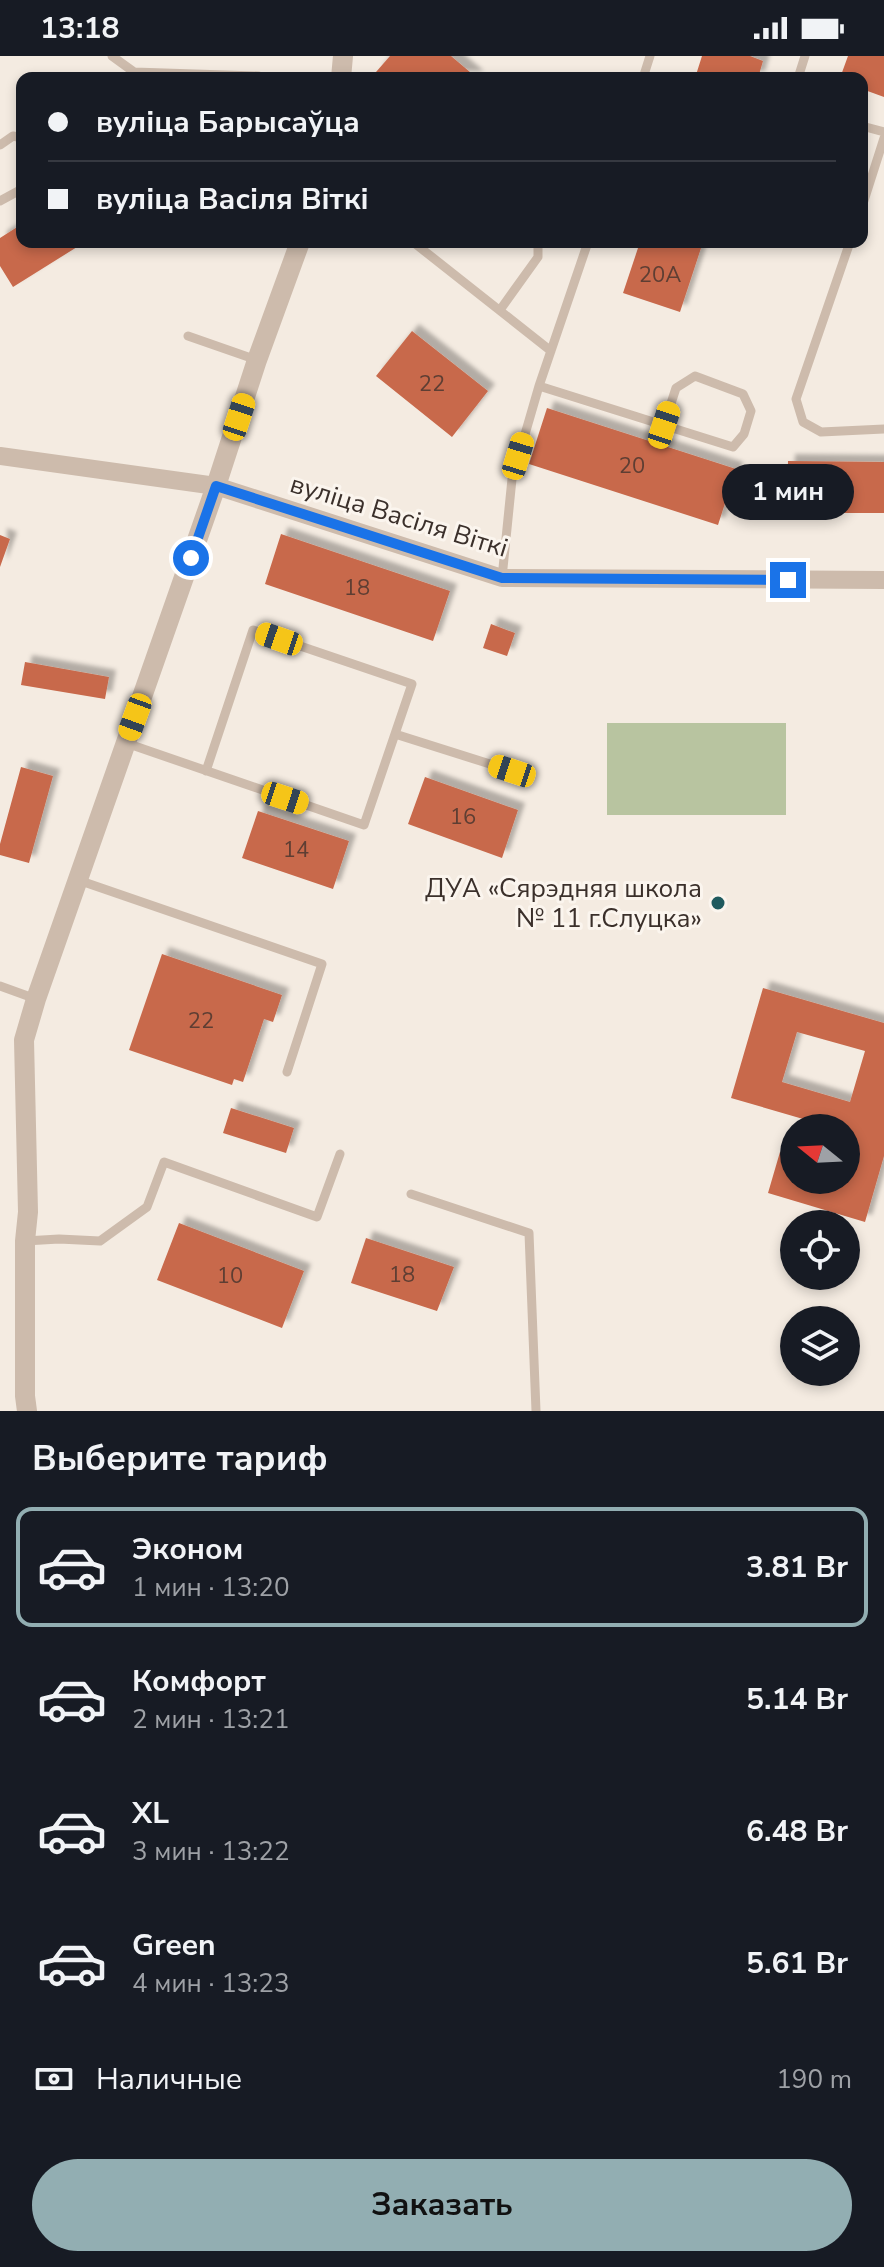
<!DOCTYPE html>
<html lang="ru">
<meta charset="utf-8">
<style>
body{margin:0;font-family:"Nunito Sans",sans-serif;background:#20242c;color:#f1f3f6;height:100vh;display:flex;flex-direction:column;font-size:30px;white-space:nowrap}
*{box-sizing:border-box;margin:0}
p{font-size:26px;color:#9ea1a6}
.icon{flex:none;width:44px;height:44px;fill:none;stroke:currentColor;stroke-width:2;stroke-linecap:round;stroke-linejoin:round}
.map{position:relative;height:1355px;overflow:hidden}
.side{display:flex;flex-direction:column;background:#171b24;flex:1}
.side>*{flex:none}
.guide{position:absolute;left:16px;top:16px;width:852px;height:176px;border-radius:16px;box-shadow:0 4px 12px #0003;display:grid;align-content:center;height:176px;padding:0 32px;background:#171b24}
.needle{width:52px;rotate:288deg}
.fabs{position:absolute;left:780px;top:1058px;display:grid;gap:16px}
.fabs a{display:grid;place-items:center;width:80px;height:80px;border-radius:50%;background:#171b24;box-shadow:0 4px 12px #0003;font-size:40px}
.end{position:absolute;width:36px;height:36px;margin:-18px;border:10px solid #1a73e8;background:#fff;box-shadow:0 0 0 4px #fff}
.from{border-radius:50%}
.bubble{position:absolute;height:56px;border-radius:28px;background:#171b24;box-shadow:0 4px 12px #0003;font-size:26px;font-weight:700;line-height:56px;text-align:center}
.car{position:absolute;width:24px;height:48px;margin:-24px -12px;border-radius:10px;box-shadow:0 0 6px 2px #0007;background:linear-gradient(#f5c518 24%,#345 0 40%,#f5c518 0 76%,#345 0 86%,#f5c518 0)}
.guide b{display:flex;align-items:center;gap:28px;height:76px;font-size:30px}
.guide b+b{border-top:2px solid #363941}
.guide i{width:20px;height:20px;background:#f1f3f6}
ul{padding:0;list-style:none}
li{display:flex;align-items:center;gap:24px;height:120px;margin:0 16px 12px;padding:0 16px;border:4px solid transparent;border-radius:16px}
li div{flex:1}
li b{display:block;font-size:30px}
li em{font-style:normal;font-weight:700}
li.active{border-color:#92aeb2}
li>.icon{width:72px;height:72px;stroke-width:1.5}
h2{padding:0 32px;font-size:36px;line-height:96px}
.pay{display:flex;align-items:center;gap:20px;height:88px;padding:0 32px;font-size:30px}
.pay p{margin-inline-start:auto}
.button{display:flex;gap:16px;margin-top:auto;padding:16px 32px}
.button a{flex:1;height:92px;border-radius:48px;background:#92aeb2;color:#111;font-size:32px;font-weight:700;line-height:92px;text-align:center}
.status{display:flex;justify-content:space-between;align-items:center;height:56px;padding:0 40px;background:#171b24;direction:ltr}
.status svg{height:22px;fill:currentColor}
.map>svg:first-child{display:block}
.green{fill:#b8c4a0}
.building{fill:#c8694b;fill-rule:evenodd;filter:url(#shadow)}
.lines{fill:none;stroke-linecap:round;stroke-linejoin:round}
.service{stroke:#cdbbac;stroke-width:9}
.minor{stroke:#cdbbac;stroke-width:18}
.tertiary{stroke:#cdbbac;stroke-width:20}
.route{stroke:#1a73e8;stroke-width:10}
.poi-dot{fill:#1f5a5e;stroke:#fbf5ee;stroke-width:3}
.labels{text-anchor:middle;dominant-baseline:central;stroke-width:6;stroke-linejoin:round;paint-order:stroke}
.number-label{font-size:22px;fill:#5e3e33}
.street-label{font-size:26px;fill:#3b302b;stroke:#fbf5ee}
.poi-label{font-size:26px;fill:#3b302b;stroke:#fbf5ee;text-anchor:end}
</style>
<div class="status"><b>13:18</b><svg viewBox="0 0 49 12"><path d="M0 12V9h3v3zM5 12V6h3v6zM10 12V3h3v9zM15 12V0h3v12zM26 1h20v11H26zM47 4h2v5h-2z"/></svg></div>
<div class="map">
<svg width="884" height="1355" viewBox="0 0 884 1355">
<defs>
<filter id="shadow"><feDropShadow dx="7" dy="-7" stdDeviation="2" flood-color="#0004"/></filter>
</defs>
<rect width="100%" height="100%" fill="#f4ebe1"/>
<path class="green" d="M607,667H786V759H607Z"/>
<path class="building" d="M390,0H451L477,22H384L376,16Z
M702,0H750L763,5L758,22H695Z
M848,0H884V41L862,33V22H840Z
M22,168V186H85L13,231L0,210V182Z
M640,186H703L680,256L623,237Z
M412,275L488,335L452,381L376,320Z
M547,352L736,413L718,469L529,408Z
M788,405L884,406V457H787Z
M281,478L450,535L433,585L265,528Z
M0,479L10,483L0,511Z
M491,568L515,577L507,600L483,592Z
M25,606L109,621L105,643L21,629Z
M21,711L53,720L29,807L0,799V788Z
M425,721L518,754L502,802L408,768Z
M258,755L349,785L333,833L242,802Z
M162,898L282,939L273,966L264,963L243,1026L234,1023L232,1029L129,994Z
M763,932L884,967V1100L865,1166L768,1137L780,1096L794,1100V1124H846V1072H834L731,1042ZM797,976L865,995L850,1046L782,1026Z
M231,1052L294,1072L286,1097L223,1077Z
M179,1167L304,1215L282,1272L157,1224Z
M366,1182L454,1211L437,1255L351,1227Z"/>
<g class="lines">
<path class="service" d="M112,0L134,16
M132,22L134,16L259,20
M643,22L650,0
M798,22L805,0
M862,70L884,76
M0,89L13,80L22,82
M0,145L22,133
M862,151L884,82
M413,186L551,295
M850,186L796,343L803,366L821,376L884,373
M500,254L538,201V186
M188,280L257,304
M539,330L733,391L744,378L751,355L743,338L695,320L676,332L664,369
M502,522L512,423L539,330L588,186
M395,678L512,715
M126,687L364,769L412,628L253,574L206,715
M78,824L322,908L287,1016
M0,930L36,943
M411,1138L529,1177L536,1355
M25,1185L59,1183L100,1185L147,1151L164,1106L317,1161L340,1098"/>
<path class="minor" d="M0,400L216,430L502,522L884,524"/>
<path class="tertiary" d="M341,22L343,0
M27,1355L25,1340V1185L28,1156L24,984L36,943L216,430L257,304L300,186"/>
</g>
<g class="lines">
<path class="route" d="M191,502L216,430L502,522L788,524"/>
</g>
<circle class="poi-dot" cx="718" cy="847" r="8"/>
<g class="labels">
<g class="number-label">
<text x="660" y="219">20А</text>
<text x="432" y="328">22</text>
<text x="632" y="410">20</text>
<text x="357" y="532">18</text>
<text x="463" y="761">16</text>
<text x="296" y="794">14</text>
<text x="201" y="965">22</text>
<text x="402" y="1219">18</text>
<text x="230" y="1220">10</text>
</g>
<g class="street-label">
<text transform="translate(399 460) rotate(17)">вуліца Васіля Віткі</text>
</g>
<g class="poi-label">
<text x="702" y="832">ДУА «Сярэдняя школа<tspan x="702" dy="30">№ 11 г.Слуцка»</tspan></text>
</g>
</g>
</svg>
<div class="fabs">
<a><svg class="needle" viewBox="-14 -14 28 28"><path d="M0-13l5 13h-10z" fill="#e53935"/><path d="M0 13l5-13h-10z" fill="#9ea1a6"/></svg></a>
<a><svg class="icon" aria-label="locate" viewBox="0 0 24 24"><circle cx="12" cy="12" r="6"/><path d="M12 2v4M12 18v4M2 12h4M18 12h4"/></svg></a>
<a><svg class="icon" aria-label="layers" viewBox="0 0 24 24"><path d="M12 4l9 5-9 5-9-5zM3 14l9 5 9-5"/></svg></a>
</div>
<i class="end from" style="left:191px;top:502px"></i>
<i class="end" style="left:788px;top:524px"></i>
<div class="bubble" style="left:722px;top:408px;width:132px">1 мин</div>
<i class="car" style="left:239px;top:361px;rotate:18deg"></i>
<i class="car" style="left:664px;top:369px;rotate:18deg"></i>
<i class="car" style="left:518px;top:400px;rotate:17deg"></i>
<i class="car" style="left:279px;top:583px;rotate:289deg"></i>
<i class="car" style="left:135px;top:661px;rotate:200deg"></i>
<i class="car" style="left:512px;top:715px;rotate:288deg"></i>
<i class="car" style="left:285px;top:742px;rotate:108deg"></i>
<div class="guide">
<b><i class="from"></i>вуліца Барысаўца</b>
<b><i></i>вуліца Васіля Віткі</b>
</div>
</div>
<section class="side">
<h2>Выберите тариф</h2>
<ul>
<li class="active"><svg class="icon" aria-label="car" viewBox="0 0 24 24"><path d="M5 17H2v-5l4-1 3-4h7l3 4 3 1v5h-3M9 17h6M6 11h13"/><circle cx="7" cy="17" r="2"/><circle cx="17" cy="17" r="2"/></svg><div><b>Эконом</b><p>1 мин · 13:20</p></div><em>3.81 Br</em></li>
<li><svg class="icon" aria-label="car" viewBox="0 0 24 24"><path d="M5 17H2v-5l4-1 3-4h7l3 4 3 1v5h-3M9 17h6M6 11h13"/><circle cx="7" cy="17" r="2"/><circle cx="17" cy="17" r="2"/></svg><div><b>Комфорт</b><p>2 мин · 13:21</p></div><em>5.14 Br</em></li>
<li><svg class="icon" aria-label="car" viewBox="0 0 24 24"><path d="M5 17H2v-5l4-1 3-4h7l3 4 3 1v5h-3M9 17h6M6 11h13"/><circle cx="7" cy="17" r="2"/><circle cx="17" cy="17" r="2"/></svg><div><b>XL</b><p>3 мин · 13:22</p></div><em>6.48 Br</em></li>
<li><svg class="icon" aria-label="car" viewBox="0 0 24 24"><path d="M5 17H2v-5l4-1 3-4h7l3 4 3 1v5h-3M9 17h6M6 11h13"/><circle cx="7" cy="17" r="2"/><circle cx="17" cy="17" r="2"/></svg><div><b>Green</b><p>4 мин · 13:23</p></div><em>5.61 Br</em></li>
</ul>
<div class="pay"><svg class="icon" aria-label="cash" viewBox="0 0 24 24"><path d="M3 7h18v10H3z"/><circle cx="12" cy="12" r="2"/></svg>Наличные<p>190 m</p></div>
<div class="button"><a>Заказать</a></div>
</section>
